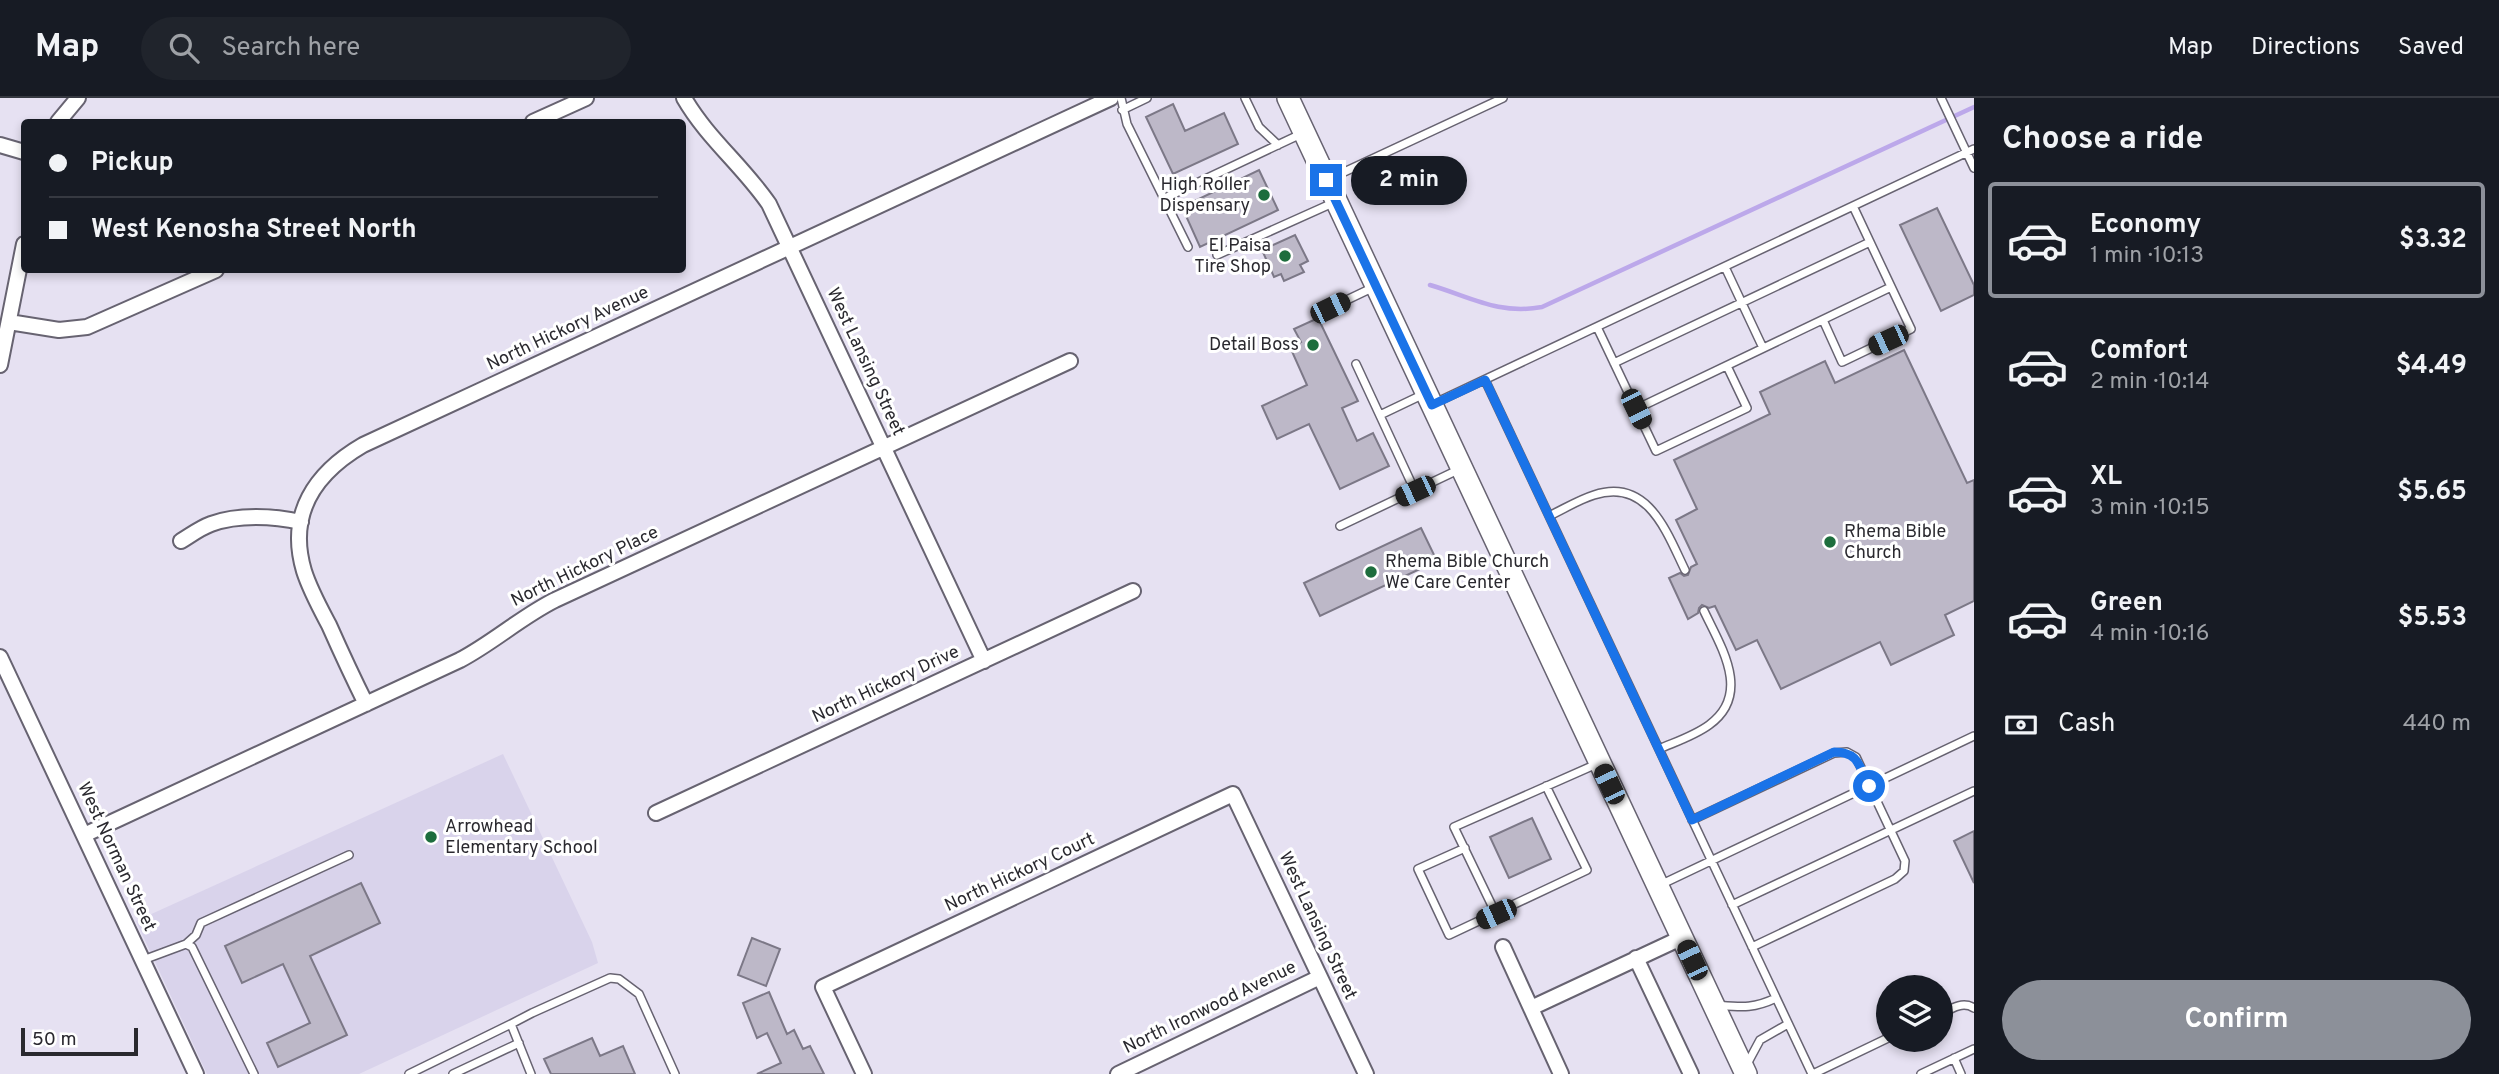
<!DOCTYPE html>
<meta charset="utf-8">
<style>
body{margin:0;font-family:Overpass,sans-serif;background:#20242c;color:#f1f3f6;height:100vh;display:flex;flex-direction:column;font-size:26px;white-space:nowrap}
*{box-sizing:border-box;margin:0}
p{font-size:23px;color:#9ea1a6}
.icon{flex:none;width:38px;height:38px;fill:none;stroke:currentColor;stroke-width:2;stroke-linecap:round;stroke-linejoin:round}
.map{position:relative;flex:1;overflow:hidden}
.drawer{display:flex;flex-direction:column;background:#171b24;width:525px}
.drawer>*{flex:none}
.guide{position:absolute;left:21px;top:21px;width:665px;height:154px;border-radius:7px;box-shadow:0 4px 10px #0003;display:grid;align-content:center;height:154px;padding:0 28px;background:#171b24}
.buttons{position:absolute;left:1876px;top:877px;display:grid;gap:14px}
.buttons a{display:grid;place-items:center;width:77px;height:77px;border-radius:50%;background:#171b24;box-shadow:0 4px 10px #0003;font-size:35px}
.scale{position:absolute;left:21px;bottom:18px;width:117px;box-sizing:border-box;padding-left:7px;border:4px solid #2a292f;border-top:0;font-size:19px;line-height:24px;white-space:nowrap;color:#2a292f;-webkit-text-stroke:5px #fff;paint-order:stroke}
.end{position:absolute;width:32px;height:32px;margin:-16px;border:9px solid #1a73e8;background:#fff;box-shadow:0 0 0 4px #fff}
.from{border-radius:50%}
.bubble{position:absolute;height:49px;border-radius:24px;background:#171b24;box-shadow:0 4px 10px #0003;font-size:23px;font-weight:700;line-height:49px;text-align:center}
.car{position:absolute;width:21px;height:42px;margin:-21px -10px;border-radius:9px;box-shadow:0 0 5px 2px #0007;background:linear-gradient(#222 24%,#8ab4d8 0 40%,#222 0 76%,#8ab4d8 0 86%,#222 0)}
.guide b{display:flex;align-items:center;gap:24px;height:66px;font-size:26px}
.guide b+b{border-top:2px solid #363941}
.guide i{width:18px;height:18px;background:#f1f3f6}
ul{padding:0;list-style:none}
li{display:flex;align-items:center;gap:21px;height:116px;margin:0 14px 10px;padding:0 14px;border:4px solid transparent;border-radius:7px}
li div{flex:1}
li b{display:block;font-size:26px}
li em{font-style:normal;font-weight:700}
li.selected{border-color:#8c9099}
li>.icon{width:63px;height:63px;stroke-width:1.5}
h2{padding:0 28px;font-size:32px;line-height:84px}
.pay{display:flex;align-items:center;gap:18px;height:77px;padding:0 28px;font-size:26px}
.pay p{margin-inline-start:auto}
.action{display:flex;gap:14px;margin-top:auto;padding:14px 28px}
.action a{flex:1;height:80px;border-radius:42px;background:#8c9099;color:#fff;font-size:28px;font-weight:700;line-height:80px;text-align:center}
header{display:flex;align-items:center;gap:42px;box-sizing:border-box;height:98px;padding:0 35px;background:#171b24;border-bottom:2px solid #363941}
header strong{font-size:33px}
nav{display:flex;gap:38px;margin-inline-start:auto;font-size:24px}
.search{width:490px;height:63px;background:#20242c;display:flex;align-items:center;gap:18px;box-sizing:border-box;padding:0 24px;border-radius:38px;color:#9ea1a6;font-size:26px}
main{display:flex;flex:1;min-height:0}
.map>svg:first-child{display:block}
.built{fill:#d9d3eb}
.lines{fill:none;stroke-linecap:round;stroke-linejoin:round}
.stream{stroke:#bca8ea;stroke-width:4.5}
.building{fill:#bdb8c8;stroke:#7c7887;stroke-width:2}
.service-casing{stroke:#676371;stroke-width:10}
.minor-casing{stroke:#676371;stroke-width:18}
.primary-casing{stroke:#676371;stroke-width:24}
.service{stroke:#fff;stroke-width:7}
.minor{stroke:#fff;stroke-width:14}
.primary{stroke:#fff;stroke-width:21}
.route{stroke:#1a73e8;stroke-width:9}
.poi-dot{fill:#1d6d3d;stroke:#fff;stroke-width:2.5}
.labels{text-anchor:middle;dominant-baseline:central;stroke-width:6;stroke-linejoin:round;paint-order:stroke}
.poi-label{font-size:18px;fill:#2a292f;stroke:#fff;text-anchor:end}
.street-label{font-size:18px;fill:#2a292f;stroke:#fff}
</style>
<header>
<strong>Map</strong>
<div class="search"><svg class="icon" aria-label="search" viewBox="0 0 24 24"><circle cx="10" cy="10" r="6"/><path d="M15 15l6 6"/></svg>Search here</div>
<nav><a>Map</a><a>Directions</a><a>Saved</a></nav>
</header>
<main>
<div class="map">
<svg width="1974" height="976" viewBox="0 0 1974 976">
<rect width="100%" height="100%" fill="#e6e1f2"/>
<path class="built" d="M503,656L592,844L598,865L359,976H207L136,823Z"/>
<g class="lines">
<path class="stream" d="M1430,187C1471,199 1498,217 1542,209L1974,9"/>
</g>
<path class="building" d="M1173,6L1185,33L1224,15L1238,46L1173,76L1146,19Z
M1259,72L1278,112L1200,149L1182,109Z
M1937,110L1974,187V197L1941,213L1900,127Z
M1295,137L1308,163L1300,167L1304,174L1284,183L1281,176L1274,179L1262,152Z
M1318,220L1358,303L1342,310L1357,343L1373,335L1389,368L1340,391L1309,326L1277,341L1262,308L1307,287L1290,249L1301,244L1294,231Z
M1904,252L1967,385L1974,382V503L1945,517L1954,537L1891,567L1880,544L1781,591L1757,542L1736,552L1715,508L1709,510L1702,507L1699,510L1698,515L1688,521L1669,480L1680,475L1684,478L1688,477L1691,469L1697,466L1676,422L1697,411L1674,362L1770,316L1760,294L1825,263L1835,285Z
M1421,430L1437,463L1320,518L1304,485Z
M1532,720L1551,761L1509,780L1490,739Z
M1974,733V785L1954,743Z
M361,785L380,825L310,858L347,937L278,969L267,945L310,925L283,866L242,885L225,848Z
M752,840L780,851L766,888L738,877Z
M769,894L787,936L794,932L803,951L810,948L824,976H757L781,965L767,935L757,940L743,905Z
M592,940L600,958L623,948L635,976H551L544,961Z"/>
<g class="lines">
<defs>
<path id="service" d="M1121,0L1127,26L1188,149
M1245,0L1259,29L1278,47
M1941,0L1974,70
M1122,12L1147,0
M1327,82L1503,0
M1165,100L1301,36
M1217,157L1335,104
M1725,169L1763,250
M1330,210L1374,189
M1823,222L1842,264L1911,231L1853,108
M1597,229L1656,353L1747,310L1727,268
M1614,265L1870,144
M1356,266L1415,393
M1485,282L1812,976
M1435,305L1974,51
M1636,311L1891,189
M1380,317L1424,296
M1549,418C1564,411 1578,402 1594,397C1648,379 1667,435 1685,472
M1340,428L1460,371
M1659,651C1675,644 1694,638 1709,627C1752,596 1721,549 1704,513
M1692,722L1834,655L1847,654L1856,659L1905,763L1904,773L1895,781L1752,849
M1465,750L1418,771L1449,837L1587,772L1546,688
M1660,787L1974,638
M1732,807L1974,693
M1496,816L1454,729L1599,665
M186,846L196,837L201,825L349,757
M143,862L186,846L192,849L254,976
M1716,907C1741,909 1753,911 1776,900
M1941,916C1952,910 1963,903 1974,910
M1954,960L1961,976
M1746,968L1760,942L1788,926
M409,976L511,926
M453,976L519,945
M531,976L511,926L532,915L610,880L619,881L639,896L675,976
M1813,976L1888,940
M1921,976L1974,951"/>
<path id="minor" d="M684,0C707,40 743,68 769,106L984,563
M58,24L78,0
M533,24L586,0
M0,47L24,54
M9,224L59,232L87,229L216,172
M0,267L24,146
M181,443C191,437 200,430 211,426C238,416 274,418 301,424
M0,559L196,976
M366,606C353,580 341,554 329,527C320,510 310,492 304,473C287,416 315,375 363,347L1111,0
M656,715L1133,493
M84,737L460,562C494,544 521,519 555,502L1070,263
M1503,849L1561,976
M1636,860L1691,976
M1531,910L1681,840
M864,976L823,889L1233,696L1366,976
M1118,976L1320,879"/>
<path id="primary" d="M1288,0L1746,976"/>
</defs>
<use href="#service" class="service-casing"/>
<use href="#minor" class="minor-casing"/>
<use href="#primary" class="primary-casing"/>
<use href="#service" class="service"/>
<use href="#minor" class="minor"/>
<use href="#primary" class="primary"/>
</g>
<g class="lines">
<path class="route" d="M1326,82L1432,307L1485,282L1692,722L1834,654C1859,654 1859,668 1869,688"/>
</g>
<g class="poi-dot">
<circle cx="1264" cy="97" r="7"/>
<circle cx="1285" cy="158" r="7"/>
<circle cx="1313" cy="247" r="7"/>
<circle cx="1830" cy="444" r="7"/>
<circle cx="1371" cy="474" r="7"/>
<circle cx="431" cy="739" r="7"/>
</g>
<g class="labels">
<g class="poi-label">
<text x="1250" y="87">High Roller<tspan x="1250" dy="21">Dispensary</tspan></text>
<text x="1271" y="148">El Paisa<tspan x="1271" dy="21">Tire Shop</tspan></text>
<text x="1299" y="247">Detail Boss</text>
<text x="1844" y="434" text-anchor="start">Rhema Bible<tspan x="1844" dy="21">Church</tspan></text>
<text x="1385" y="464" text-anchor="start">Rhema Bible Church<tspan x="1385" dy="21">We Care Center</tspan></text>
<text x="445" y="729" text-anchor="start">Arrowhead<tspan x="445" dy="21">Elementary School</tspan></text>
</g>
<g class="street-label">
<text transform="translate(568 231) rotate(-25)">North Hickory Avenue</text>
<text transform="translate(865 264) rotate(65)">West Lansing Street</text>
<text transform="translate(585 469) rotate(-26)">North Hickory Place</text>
<text transform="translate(886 587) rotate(-25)">North Hickory Drive</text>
<text transform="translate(116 759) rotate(65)">West Norman Street</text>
<text transform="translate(1020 775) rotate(-25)">North Hickory Court</text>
<text transform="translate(1317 828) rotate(65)">West Lansing Street</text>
<text transform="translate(1210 910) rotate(-26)">North Ironwood Avenue</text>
</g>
</g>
</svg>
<div class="buttons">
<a><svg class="icon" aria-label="layers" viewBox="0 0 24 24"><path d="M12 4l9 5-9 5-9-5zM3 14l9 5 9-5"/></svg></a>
</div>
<div class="scale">50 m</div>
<i class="end from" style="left:1869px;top:688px"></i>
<i class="end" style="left:1326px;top:82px"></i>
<div class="bubble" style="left:1351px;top:58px;width:116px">2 min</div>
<i class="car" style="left:1330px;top:210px;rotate:64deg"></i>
<i class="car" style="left:1888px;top:242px;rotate:245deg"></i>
<i class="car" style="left:1636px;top:311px;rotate:154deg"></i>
<i class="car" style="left:1415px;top:393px;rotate:245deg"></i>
<i class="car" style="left:1609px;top:686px;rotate:335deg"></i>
<i class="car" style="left:1496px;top:816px;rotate:246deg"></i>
<i class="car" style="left:1692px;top:862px;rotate:335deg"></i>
<div class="guide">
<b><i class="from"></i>Pickup</b>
<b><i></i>West Kenosha Street North</b>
</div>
</div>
<section class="drawer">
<h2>Choose a ride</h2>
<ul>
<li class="selected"><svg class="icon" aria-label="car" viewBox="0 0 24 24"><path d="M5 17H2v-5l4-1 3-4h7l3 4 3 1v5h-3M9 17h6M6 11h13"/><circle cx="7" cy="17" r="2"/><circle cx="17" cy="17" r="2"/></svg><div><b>Economy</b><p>1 min · 10:13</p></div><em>$3.32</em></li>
<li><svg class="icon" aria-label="car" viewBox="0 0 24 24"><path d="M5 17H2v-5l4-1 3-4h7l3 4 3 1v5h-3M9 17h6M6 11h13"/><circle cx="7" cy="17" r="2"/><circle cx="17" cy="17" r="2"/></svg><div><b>Comfort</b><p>2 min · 10:14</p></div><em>$4.49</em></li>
<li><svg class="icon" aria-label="car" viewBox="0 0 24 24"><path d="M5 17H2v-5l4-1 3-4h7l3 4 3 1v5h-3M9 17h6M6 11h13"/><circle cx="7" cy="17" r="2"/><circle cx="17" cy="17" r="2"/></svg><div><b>XL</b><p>3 min · 10:15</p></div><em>$5.65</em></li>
<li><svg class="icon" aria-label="car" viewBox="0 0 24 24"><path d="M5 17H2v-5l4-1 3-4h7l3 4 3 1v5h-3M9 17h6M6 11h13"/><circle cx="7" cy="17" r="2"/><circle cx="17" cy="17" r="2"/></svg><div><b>Green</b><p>4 min · 10:16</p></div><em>$5.53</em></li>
</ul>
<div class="pay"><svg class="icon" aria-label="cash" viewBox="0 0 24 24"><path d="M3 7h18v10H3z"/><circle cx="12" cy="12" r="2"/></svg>Cash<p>440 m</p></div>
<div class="action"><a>Confirm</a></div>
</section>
</main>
